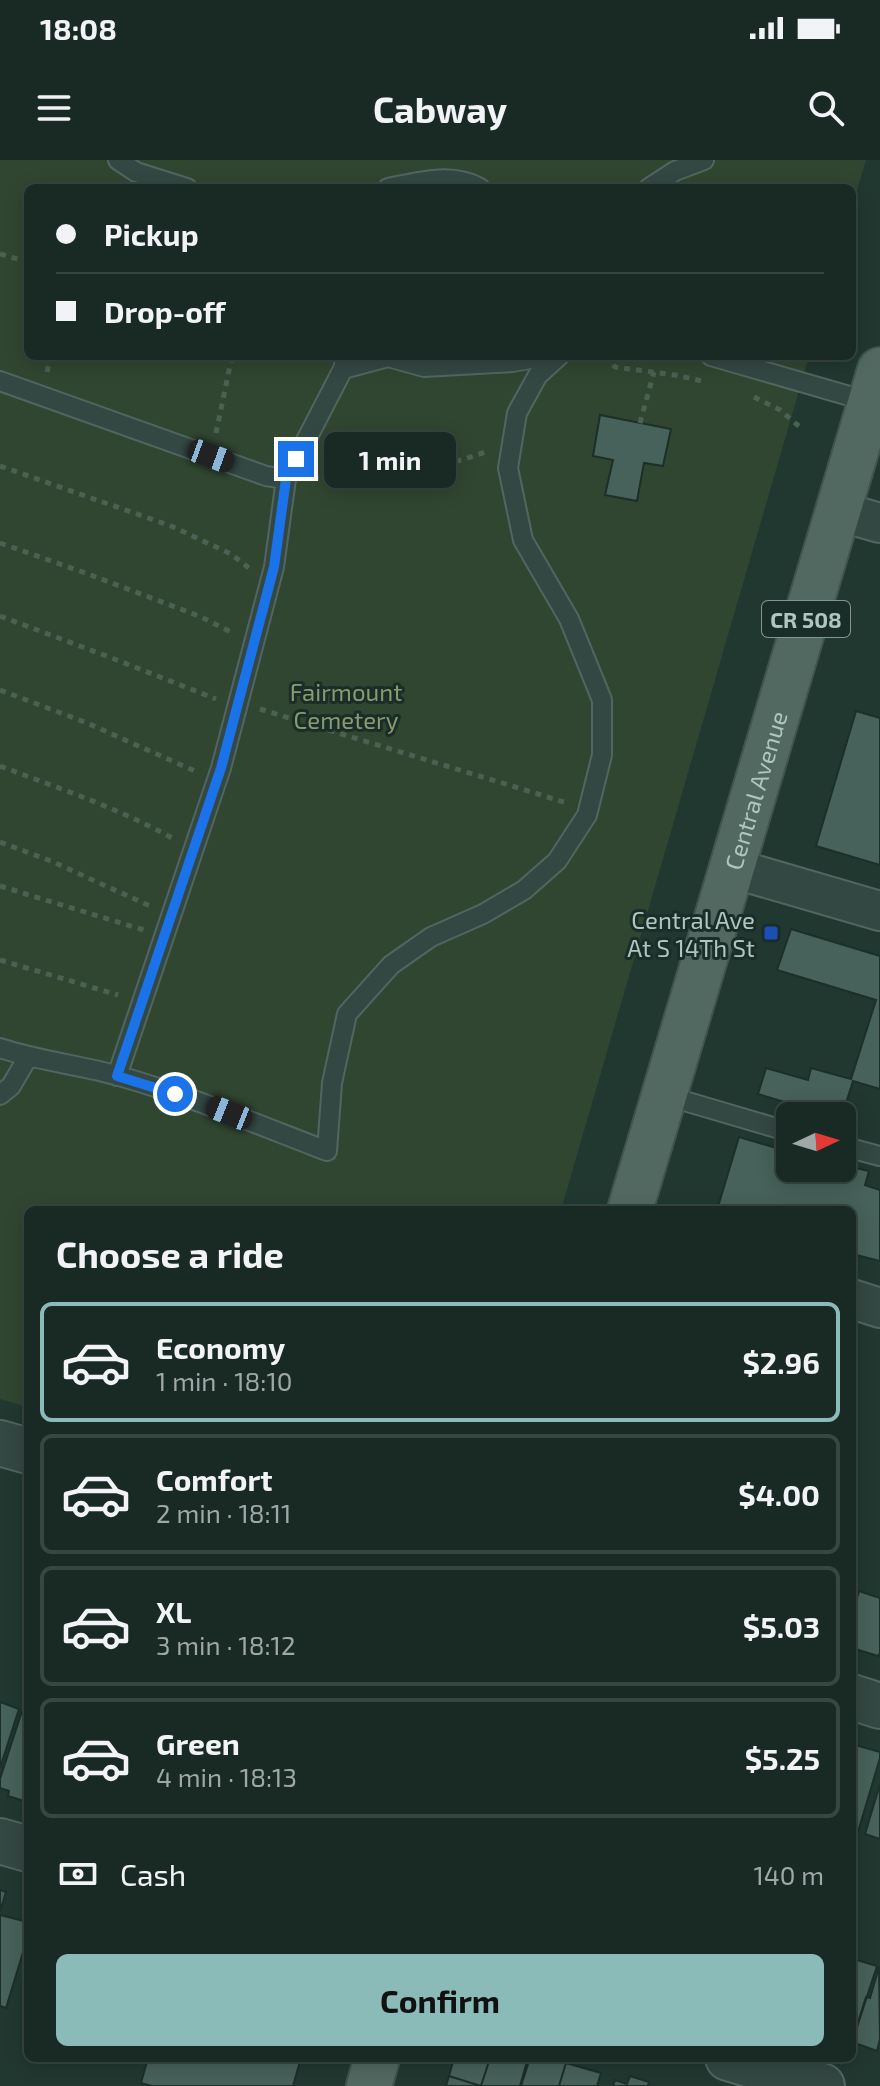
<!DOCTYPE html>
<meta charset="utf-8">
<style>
body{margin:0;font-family:"Exo 2",sans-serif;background:#263632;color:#f1f3f6;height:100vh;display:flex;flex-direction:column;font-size:30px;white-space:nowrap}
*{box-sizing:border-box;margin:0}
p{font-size:26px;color:#9fa7a7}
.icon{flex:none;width:44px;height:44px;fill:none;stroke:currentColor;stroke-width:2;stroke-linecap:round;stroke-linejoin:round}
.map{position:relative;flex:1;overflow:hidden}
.side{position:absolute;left:24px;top:1046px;width:832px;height:856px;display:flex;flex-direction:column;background:#192a25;border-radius:12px;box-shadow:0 4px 20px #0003,0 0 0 2px #374642}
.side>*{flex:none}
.top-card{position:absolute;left:24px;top:24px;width:832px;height:176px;border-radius:12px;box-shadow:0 4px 20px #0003,0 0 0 2px #374642;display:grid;align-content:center;height:176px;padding:0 32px;background:#192a25}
.needle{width:52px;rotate:86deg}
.tools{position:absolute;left:776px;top:942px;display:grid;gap:16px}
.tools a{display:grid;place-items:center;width:80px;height:80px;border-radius:12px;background:#192a25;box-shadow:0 4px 20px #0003,0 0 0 2px #374642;font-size:40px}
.end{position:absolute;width:36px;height:36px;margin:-18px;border:10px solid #1a73e8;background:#fff;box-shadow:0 0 0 4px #fff}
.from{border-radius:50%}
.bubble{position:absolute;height:56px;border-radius:12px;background:#192a25;box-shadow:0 4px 20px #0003,0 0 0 2px #374642;font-size:26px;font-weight:700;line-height:56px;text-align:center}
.car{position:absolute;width:24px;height:48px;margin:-24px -12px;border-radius:10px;box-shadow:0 0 6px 2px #0007;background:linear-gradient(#222 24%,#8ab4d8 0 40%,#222 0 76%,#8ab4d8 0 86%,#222 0)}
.top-card b{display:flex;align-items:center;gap:28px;height:76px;font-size:30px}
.top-card b+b{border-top:2px solid #374642}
.top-card i{width:20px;height:20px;background:#f1f3f6}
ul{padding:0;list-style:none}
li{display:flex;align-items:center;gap:24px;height:120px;margin:0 16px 12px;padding:0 16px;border:4px solid #374642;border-radius:12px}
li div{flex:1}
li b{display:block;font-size:30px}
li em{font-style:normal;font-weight:700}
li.selected{border-color:#8bbbb9}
li>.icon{width:72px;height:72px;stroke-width:1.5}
h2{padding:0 32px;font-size:36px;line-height:96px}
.pay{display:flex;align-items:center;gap:20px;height:88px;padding:0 32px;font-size:30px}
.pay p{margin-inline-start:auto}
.cta{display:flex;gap:16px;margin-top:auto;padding:16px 32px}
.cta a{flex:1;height:92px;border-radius:12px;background:#8bbbb9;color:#111;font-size:32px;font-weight:700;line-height:92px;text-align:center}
.status{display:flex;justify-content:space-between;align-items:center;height:56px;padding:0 40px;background:#192a25;direction:ltr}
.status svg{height:22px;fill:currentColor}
header{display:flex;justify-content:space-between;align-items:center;height:104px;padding:0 32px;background:#192a25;font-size:36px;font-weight:700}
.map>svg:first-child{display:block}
.green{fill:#314631}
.building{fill:#47625a;stroke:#1c2f2a;stroke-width:2}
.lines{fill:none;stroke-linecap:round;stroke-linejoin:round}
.service-casing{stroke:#526661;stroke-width:22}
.minor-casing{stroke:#526661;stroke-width:42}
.tertiary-casing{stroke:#526661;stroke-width:48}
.primary-casing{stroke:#41554f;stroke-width:48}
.path{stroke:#4b6152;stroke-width:5;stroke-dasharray:6 6;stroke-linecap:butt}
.service{stroke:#344843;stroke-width:18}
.minor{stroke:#344843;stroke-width:38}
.tertiary{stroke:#344843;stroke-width:44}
.primary{stroke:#526962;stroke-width:44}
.route{stroke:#1a73e8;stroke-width:10}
.transit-dot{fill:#1a4fb4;stroke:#1a2d28;stroke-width:3}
.labels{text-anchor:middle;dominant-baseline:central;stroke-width:6;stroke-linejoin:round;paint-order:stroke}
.shield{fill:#1a2d28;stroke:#829792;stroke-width:2}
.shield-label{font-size:22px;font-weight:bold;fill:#afc5bf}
.park-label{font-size:24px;fill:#8a9a6f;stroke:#1a2d28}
.street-label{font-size:24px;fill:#afc5bf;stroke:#1a2d28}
.poi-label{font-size:24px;fill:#afc5bf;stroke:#1a2d28;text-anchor:end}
</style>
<div class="status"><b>18:08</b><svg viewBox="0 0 49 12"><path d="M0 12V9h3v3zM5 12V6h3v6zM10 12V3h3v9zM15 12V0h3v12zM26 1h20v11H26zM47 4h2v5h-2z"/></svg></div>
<header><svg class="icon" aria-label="menu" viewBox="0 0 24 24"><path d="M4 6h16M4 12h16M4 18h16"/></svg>Cabway<svg class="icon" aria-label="search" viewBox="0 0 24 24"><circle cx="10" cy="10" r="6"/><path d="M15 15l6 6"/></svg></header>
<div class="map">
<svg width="880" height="1926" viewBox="0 0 880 1926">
<rect width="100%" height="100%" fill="#213831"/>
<path class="green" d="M0,0H866L852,47V28H28V196H809L561,1050H28V1247L0,1239Z"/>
<path class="building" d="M600,255L671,269L663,306L644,303L637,341L605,335L613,300L593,296Z
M856,551L880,558V705L816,686Z
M791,769L880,796V929L853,921L842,956H831L758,934L766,908L808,920L811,908L851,919L876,840L777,810Z
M739,977L790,992V1008H842V1005L869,1011L865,1025L880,1030V1101L852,1094V1050H717Z
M859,1431L880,1438V1493L878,1496L852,1488L854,1458L852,1456Z
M0,1542L19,1549L0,1608Z
M22,1551L28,1553L27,1642L8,1636L9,1631L0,1628V1619Z
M852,1584L880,1592V1598L858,1672L852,1670Z
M880,1624V1679L865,1674Z
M0,1730L6,1732L0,1752Z
M0,1755L28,1762V1776L6,1848L0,1846Z
M857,1800L877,1806L852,1882V1817Z
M879,1807L880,1879L877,1891L852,1882L866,1837L870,1838Z
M148,1898H301L293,1926H152L141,1923Z
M454,1898H490L481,1926L449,1916Z
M490,1898H528L520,1926H481Z
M530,1898H550L566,1903L559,1926H521Z
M566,1903L601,1913L597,1926H559Z
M449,1916L481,1926H446Z
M630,1916L649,1922L648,1926H613L615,1920L627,1924Z"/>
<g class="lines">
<defs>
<path id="service" d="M118,0L136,12L187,28
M388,28C418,22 452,12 480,28
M649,28L675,11L704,0
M711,196L870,242
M388,197L424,207L512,202L548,196
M343,209L388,197L387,196
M0,221L266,316L286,319
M0,888C39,901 80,905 119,916C190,936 259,965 327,991L332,923L347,854L391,805L431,777L483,754L524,730L557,701L587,655L602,595V540L569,459L523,380L508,308L517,253L538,215L559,196
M117,916L221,608L274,407L286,319L343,209L346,196
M0,935L11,926L28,897
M664,935L790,972
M842,986L880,996"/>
<path id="minor" d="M838,351L880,363
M732,708L880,751
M852,1139L880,1148"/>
<path id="tertiary" d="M0,1283L28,1291
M852,1537L880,1546
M0,1681L28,1689
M728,1898L822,1926"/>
<g id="primary">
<path id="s1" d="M630,1050L880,210"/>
<path d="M369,1926L377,1898"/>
</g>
</defs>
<use href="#service" class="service-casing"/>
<use href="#minor" class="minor-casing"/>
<use href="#tertiary" class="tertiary-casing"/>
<use href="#primary" class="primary-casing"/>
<path class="path" d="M0,94L28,102
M605,196L615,207L675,215L702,221
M47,212L51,196
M754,237L780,250L801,268
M640,263L654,212
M216,273L232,196
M0,306L171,366L231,394L249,408
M313,318C372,320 432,312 488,291
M0,383L88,414L199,456L233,473
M0,456L117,500L216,539
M0,530L87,563L197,612
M260,549L564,642
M0,606C58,628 118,648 172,678
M0,682L51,701L150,746
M0,726L144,770
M0,800L118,835"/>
<use href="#service" class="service"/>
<use href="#minor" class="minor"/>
<use href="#tertiary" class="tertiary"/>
<use href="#primary" class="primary"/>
</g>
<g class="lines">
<path class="route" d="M175,934L117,916L221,608L274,407L286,319L296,299"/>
</g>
<rect class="transit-dot" x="763" y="765" width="16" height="16" rx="4"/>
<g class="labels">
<rect class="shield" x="762" y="441" width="88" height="36" rx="6"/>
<g class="shield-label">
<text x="806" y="459">CR 508</text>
</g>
<g class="park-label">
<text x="346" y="531">Fairmount<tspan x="346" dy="28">Cemetery</tspan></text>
</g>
<g class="street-label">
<text stroke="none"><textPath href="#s1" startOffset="438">Central Avenue</textPath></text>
</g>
<g class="poi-label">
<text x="755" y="759">Central Ave<tspan x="755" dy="28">At S 14Th St</tspan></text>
</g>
</g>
</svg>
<div class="tools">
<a><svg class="needle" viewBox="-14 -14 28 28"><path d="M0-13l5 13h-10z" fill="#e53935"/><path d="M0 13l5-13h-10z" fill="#9fa7a7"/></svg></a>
</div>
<i class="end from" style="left:175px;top:934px"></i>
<i class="end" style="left:296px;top:299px"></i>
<div class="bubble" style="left:324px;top:272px;width:132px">1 min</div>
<i class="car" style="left:211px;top:296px;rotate:110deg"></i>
<i class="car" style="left:229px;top:953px;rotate:292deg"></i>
<div class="top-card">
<b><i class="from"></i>Pickup</b>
<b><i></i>Drop-off</b>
</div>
<section class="side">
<h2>Choose a ride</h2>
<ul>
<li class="selected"><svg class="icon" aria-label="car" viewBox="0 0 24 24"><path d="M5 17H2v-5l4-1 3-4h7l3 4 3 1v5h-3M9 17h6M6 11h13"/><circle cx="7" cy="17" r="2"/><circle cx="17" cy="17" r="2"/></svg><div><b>Economy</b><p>1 min · 18:10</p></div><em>$2.96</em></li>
<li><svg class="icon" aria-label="car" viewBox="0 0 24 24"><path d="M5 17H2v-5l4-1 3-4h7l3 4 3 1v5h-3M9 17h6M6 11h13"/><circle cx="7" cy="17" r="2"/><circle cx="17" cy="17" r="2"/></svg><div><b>Comfort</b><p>2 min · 18:11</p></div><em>$4.00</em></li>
<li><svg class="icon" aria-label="car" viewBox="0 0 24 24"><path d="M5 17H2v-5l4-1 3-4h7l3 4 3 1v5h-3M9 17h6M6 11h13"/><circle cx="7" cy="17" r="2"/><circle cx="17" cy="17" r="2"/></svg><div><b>XL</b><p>3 min · 18:12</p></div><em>$5.03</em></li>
<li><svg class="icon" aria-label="car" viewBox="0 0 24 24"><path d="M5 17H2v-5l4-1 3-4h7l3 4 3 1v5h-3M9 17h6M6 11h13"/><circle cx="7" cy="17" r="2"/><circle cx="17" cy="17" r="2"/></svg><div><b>Green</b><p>4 min · 18:13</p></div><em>$5.25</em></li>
</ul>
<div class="pay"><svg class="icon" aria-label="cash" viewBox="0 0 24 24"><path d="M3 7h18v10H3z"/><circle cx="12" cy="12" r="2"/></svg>Cash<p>140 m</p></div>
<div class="cta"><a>Confirm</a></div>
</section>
</div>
